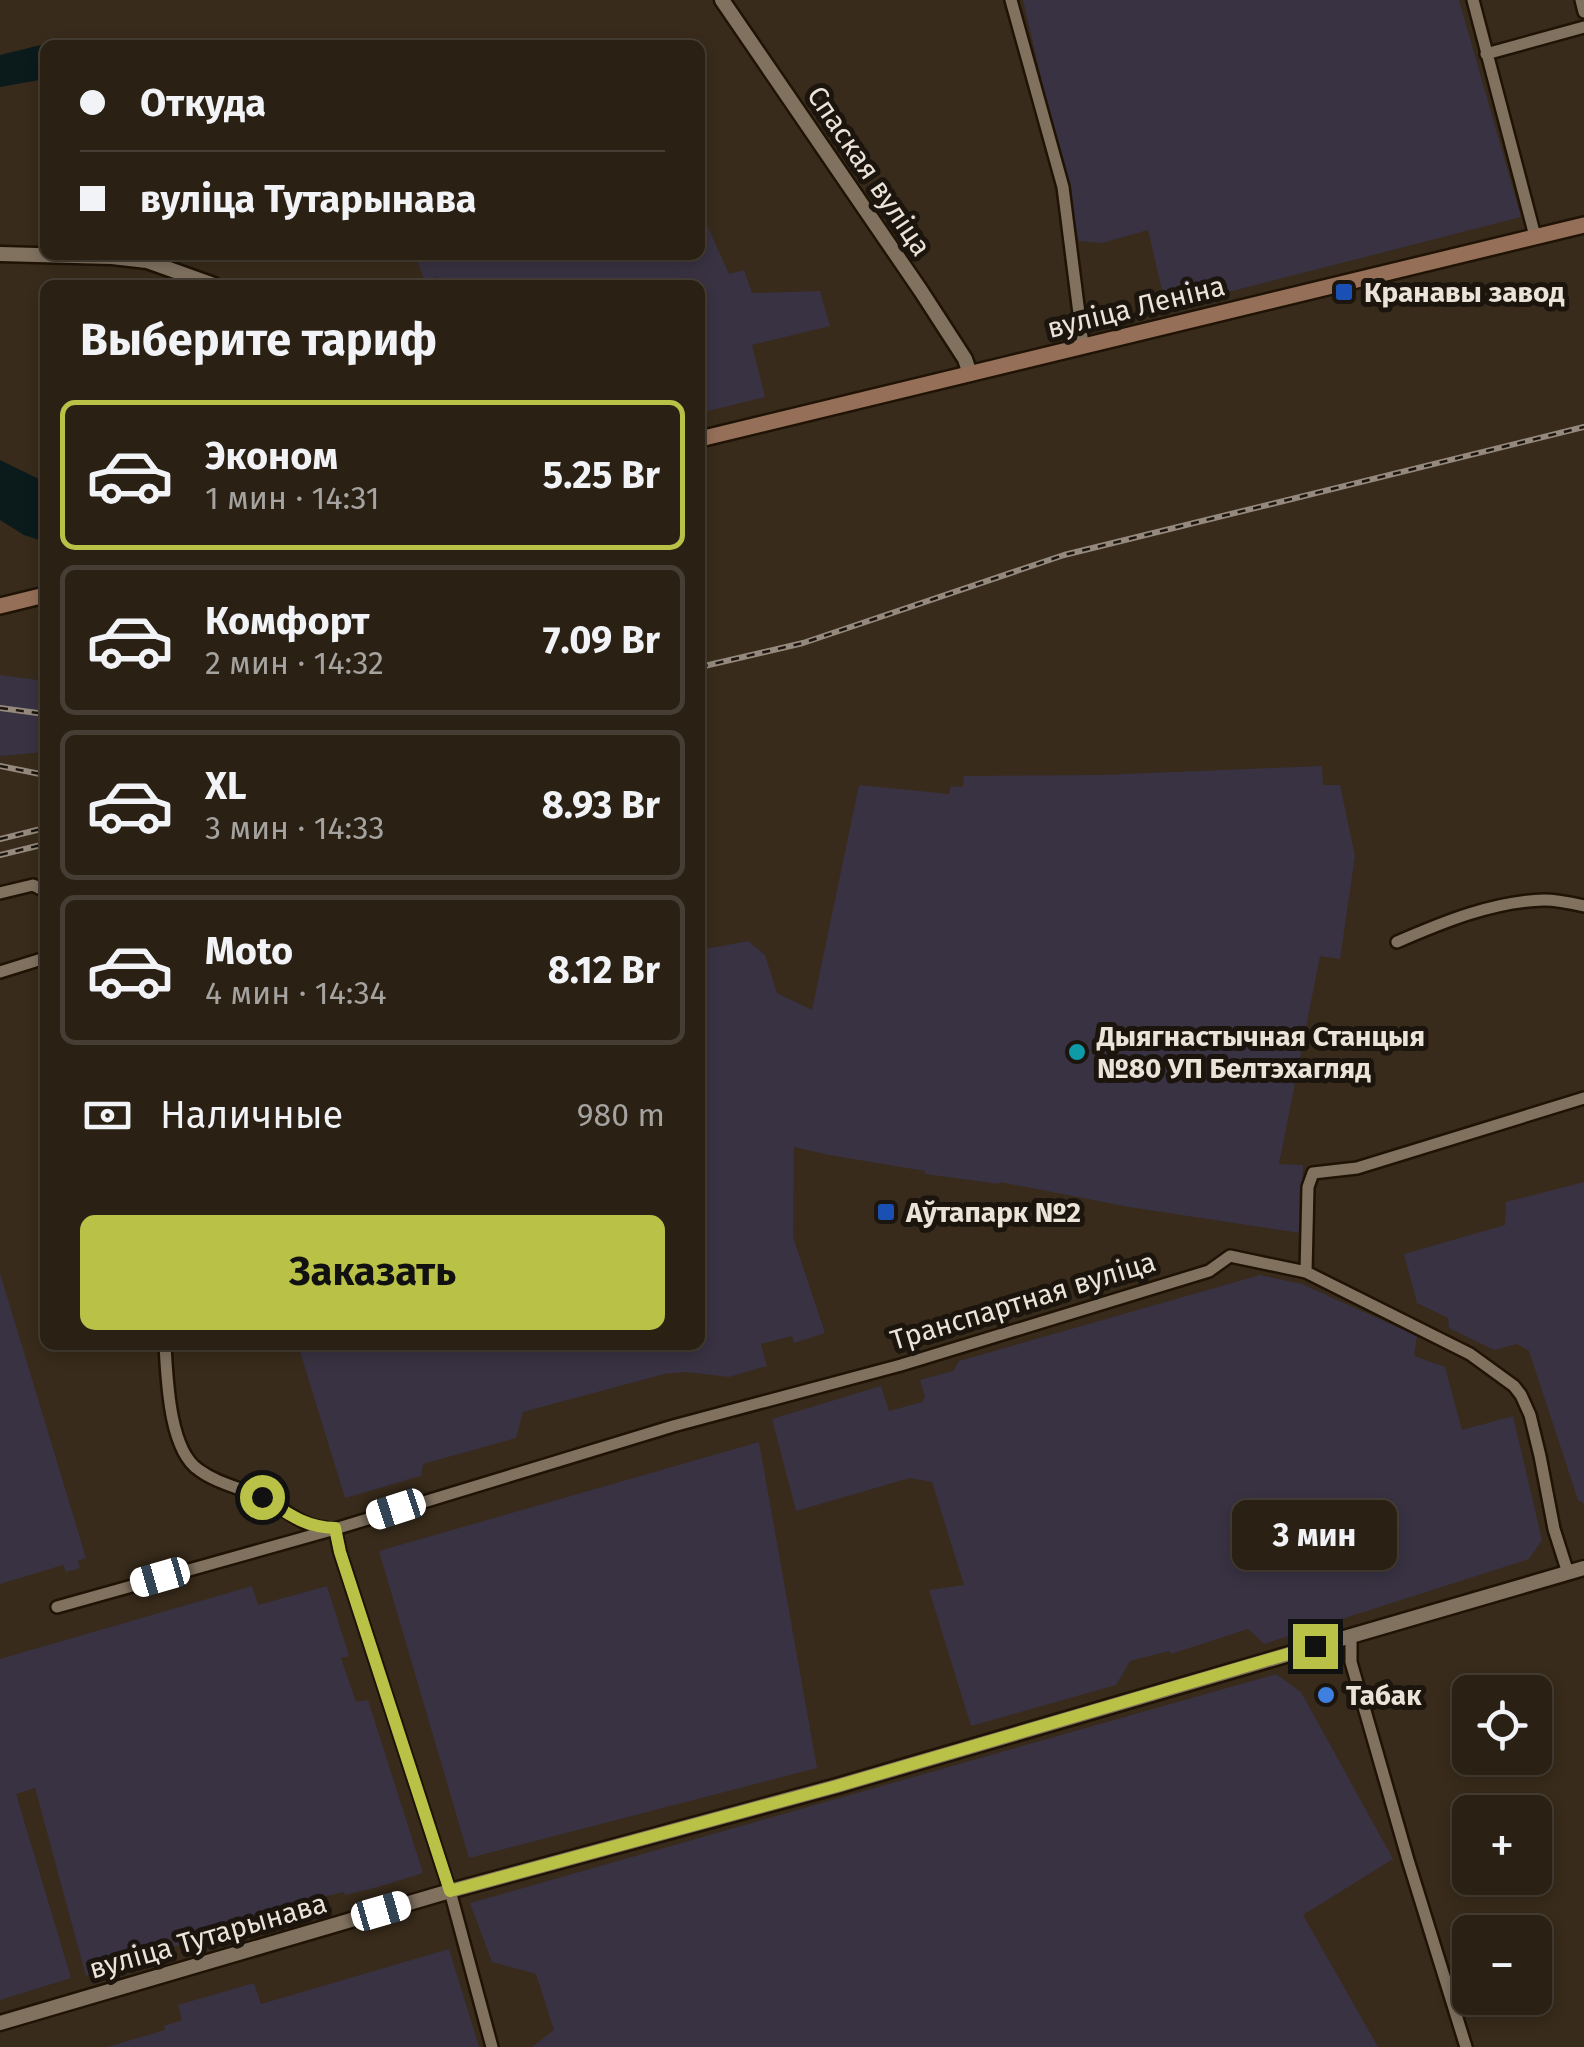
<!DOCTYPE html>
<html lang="ru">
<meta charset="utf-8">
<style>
body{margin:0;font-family:"Fira Sans",sans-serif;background:#362d22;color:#f1f3f6;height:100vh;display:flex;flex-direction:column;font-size:38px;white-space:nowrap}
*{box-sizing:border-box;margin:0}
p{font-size:32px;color:#a5a3a0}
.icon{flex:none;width:55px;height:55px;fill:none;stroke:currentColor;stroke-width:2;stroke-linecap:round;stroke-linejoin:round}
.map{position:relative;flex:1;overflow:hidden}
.sheet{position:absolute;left:40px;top:280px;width:665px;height:1070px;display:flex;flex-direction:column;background:#2a2014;border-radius:15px;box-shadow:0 5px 15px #0003,0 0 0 2px #463e34}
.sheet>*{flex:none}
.banner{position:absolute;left:40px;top:40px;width:665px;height:220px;border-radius:15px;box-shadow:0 5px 15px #0003,0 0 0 2px #463e34;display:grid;align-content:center;height:220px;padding:0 40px;background:#2a2014}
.fabs{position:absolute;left:1452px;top:1675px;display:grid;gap:20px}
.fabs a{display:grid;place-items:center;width:100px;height:100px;border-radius:15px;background:#2a2014;box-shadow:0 5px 15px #0003,0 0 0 2px #463e34;font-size:50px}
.end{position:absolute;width:45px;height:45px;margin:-22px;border:12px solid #b9c146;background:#111;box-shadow:0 0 0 5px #111}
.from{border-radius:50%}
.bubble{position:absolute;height:70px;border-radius:15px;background:#2a2014;box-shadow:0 5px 15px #0003,0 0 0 2px #463e34;font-size:32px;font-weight:700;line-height:70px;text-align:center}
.car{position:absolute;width:30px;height:60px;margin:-30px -15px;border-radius:12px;box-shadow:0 0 8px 2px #0007;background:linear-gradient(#fff 24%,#345 0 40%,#fff 0 76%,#345 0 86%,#fff 0)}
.banner b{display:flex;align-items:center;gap:35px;height:95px;font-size:38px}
.banner b+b{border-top:2px solid #463e34}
.banner i{width:25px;height:25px;background:#f1f3f6}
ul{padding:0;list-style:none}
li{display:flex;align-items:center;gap:30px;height:150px;margin:0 20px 15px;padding:0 20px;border:5px solid #463e34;border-radius:15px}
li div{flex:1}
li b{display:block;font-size:38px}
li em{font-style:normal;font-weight:700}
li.selected{border-color:#b9c146}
li>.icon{width:90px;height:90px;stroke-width:1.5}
h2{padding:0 40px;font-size:45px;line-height:120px}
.pay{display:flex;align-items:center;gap:25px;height:110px;padding:0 40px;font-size:38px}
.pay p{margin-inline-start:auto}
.button{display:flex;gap:20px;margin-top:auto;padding:20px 40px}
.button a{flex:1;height:115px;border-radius:15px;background:#b9c146;color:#111;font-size:40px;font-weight:700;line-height:115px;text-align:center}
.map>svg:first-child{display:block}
.industrial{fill:#383242}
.water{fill:#0b1a1b}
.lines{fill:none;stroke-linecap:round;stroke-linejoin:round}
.minor-casing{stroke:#1f1305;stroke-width:16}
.tertiary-casing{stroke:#1f1305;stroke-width:19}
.secondary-casing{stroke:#1f1305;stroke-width:20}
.minor{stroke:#817260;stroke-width:11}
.tertiary{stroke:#817260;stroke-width:14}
.secondary{stroke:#966f59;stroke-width:15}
.rail-casing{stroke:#94897c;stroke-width:6}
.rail{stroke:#1b150e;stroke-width:2.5;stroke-dasharray:8;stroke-linecap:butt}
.route{stroke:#b9c146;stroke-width:12}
.transit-dot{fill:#1a4fb4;stroke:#1b150e;stroke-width:4}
.culture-dot{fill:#0f9aa8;stroke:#1b150e;stroke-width:4}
.shop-dot{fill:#3f7fe0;stroke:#1b150e;stroke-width:4}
.labels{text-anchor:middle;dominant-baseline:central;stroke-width:10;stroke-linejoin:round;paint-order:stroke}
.street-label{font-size:28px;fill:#ebe2d8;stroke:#1b150e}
.poi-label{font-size:28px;font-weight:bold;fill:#ebe2d8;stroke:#1b150e;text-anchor:start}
</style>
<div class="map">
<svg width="1584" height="2047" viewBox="0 0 1584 2047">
<rect width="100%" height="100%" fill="#382b1b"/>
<path class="industrial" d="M1023,0H1459L1521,217L1166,308L1148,230L1102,243L1079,241Z
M700,209L729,274L744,270L752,293L820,291L830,326L752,345L765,397L700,413V285H440L437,277L425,282L415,255H700Z
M0,675L45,681V752L0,756Z
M1322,766L1323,785H1340L1355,856L1340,959L1320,956L1279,1164L1303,1165L1300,1233L1129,1207L1000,1182L999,1184L925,1174V1171L829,1155L794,1147L793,1237L825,1333L794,1343L792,1336L761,1344L767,1366L729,1377L686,1372L664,1374L523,1412L516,1438L423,1464L421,1476L345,1498L298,1345H700V950L748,941L765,955L777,993L812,1010L859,785L949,794L951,786L963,787L964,776L1101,775Z
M1584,1182V1504L1578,1500L1529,1351L1517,1344L1494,1350L1449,1328L1448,1318L1417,1303L1404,1254L1505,1225L1506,1202Z
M0,1273L86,1558L78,1561L80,1568L66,1572L63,1565L0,1584Z
M1260,1275L1302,1284L1417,1336L1414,1356L1445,1367L1462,1430L1513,1416L1542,1540L1529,1559L1264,1644L1248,1629L1171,1654L1169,1651L1130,1661L1116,1685L971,1726L929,1590L964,1585L932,1482L910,1478L796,1511L772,1419L881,1386L889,1411L922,1402L925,1397L920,1380L953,1371L959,1361Z
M759,1442L817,1768L469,1858L379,1551Z
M252,1586L258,1605L327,1586L349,1656L341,1658L356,1702L368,1700L423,1873L378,1887L345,1895L344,1892L326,1896L86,1976L35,1788L16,1794L71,1978L0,2000V1659Z
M1276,1674L1301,1692L1393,1859L1303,1915L1378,2047H532L554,2030L536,1974L492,1962L470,1903Z
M449,1949L479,2047H107L165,2030L164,2026L182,2020L178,2005L254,1983L261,2004Z"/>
<path class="water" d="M45,44V79L0,87V55Z
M0,460L45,482V542L24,535L0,520Z"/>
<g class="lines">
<defs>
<path id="minor" d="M1011,0L1063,187L1083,345
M1473,0L1535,236
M1581,0L1584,12
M1486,54L1584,27
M0,893L33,885L45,891
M1397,942C1443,922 1494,901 1544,900C1557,900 1571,903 1584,906
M0,972L45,958
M1306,1272L1308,1187L1313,1173L1357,1168L1584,1098
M165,1345C167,1379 169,1450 199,1470C218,1484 242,1488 263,1498C284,1508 302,1527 326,1528
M335,1529L340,1552L450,1891L492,2047
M57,1607L335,1529L673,1426L901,1365L1209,1271L1230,1256L1306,1272L1470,1354L1514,1386L1521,1395L1530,1415L1540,1456L1554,1529L1568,1573
M1351,1635V1662L1408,1860L1466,2047"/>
<path id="tertiary" d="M722,0L921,291L965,359L970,374
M0,254L112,257L147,261L214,285
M0,2023L450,1891L837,1786L1584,1568"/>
<path id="secondary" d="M700,439L1584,225
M0,606L45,595"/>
</defs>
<use href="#minor" class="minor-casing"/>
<use href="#tertiary" class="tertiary-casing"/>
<use href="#secondary" class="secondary-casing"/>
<use href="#minor" class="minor"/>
<use href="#tertiary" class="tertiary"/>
<use href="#secondary" class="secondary"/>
<defs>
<path id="rail" d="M700,667L803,643L1064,555L1584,427
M0,708L45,714
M0,766L45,775
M0,839L45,828
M0,855L45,844"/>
</defs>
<use href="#rail" class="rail-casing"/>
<use href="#rail" class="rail"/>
</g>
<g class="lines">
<path class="route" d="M262,1497C287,1513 304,1527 335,1528L340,1552L450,1891L837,1786L1315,1646"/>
</g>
<g class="transit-dot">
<rect x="1334" y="282" width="20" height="20" rx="5"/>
<rect x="876" y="1202" width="20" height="20" rx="5"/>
</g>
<circle class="culture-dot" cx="1077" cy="1052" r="10"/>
<circle class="shop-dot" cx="1326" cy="1695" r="10"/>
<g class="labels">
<g class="street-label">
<text transform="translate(869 171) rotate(56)">Спаская вуліца</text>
<text transform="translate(1136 307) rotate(-14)">вуліца Леніна</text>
<text transform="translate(1023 1301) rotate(-17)">Транспартная вуліца</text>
<text transform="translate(208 1936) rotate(-16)">вуліца Тутарынава</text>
</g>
<g class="poi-label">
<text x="1364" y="292">Кранавы завод</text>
<text x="1097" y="1036">Дыягнастычная Станцыя<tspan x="1097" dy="32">№80 УП Белтэхагляд</tspan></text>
<text x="906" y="1212">Аўтапарк №2</text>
<text x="1346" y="1695">Табак</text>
</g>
</g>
</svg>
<div class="fabs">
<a><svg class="icon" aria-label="locate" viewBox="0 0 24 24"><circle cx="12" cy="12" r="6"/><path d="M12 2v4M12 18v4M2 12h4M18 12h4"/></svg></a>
<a>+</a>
<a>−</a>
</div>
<i class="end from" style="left:262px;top:1497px"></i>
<i class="end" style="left:1315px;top:1646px"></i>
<div class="bubble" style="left:1232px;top:1500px;width:165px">3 мин</div>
<i class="car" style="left:396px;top:1509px;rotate:252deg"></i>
<i class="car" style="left:160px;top:1577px;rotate:254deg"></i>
<i class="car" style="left:381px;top:1911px;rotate:74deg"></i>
<div class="banner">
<b><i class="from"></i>Откуда</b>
<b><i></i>вуліца Тутарынава</b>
</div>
<section class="sheet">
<h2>Выберите тариф</h2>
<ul>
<li class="selected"><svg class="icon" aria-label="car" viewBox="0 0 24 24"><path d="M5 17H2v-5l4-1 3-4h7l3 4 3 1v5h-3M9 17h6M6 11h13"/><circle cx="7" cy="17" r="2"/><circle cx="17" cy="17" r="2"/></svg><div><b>Эконом</b><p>1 мин · 14:31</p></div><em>5.25 Br</em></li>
<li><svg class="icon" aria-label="car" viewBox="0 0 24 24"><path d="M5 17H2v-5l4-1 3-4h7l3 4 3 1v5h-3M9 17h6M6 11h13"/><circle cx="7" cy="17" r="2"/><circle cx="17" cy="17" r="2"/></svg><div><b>Комфорт</b><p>2 мин · 14:32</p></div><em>7.09 Br</em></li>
<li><svg class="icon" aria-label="car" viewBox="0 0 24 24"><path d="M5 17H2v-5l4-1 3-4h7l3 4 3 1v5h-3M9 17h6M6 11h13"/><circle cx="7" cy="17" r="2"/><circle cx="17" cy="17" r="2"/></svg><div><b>XL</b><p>3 мин · 14:33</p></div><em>8.93 Br</em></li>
<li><svg class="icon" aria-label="car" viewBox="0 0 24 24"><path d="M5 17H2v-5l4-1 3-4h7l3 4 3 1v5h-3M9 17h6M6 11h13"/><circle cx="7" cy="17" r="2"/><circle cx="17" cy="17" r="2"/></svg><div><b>Moto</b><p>4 мин · 14:34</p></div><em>8.12 Br</em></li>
</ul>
<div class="pay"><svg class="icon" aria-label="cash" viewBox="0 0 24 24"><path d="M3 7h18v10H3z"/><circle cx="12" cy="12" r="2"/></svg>Наличные<p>980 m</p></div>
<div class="button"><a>Заказать</a></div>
</section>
</div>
